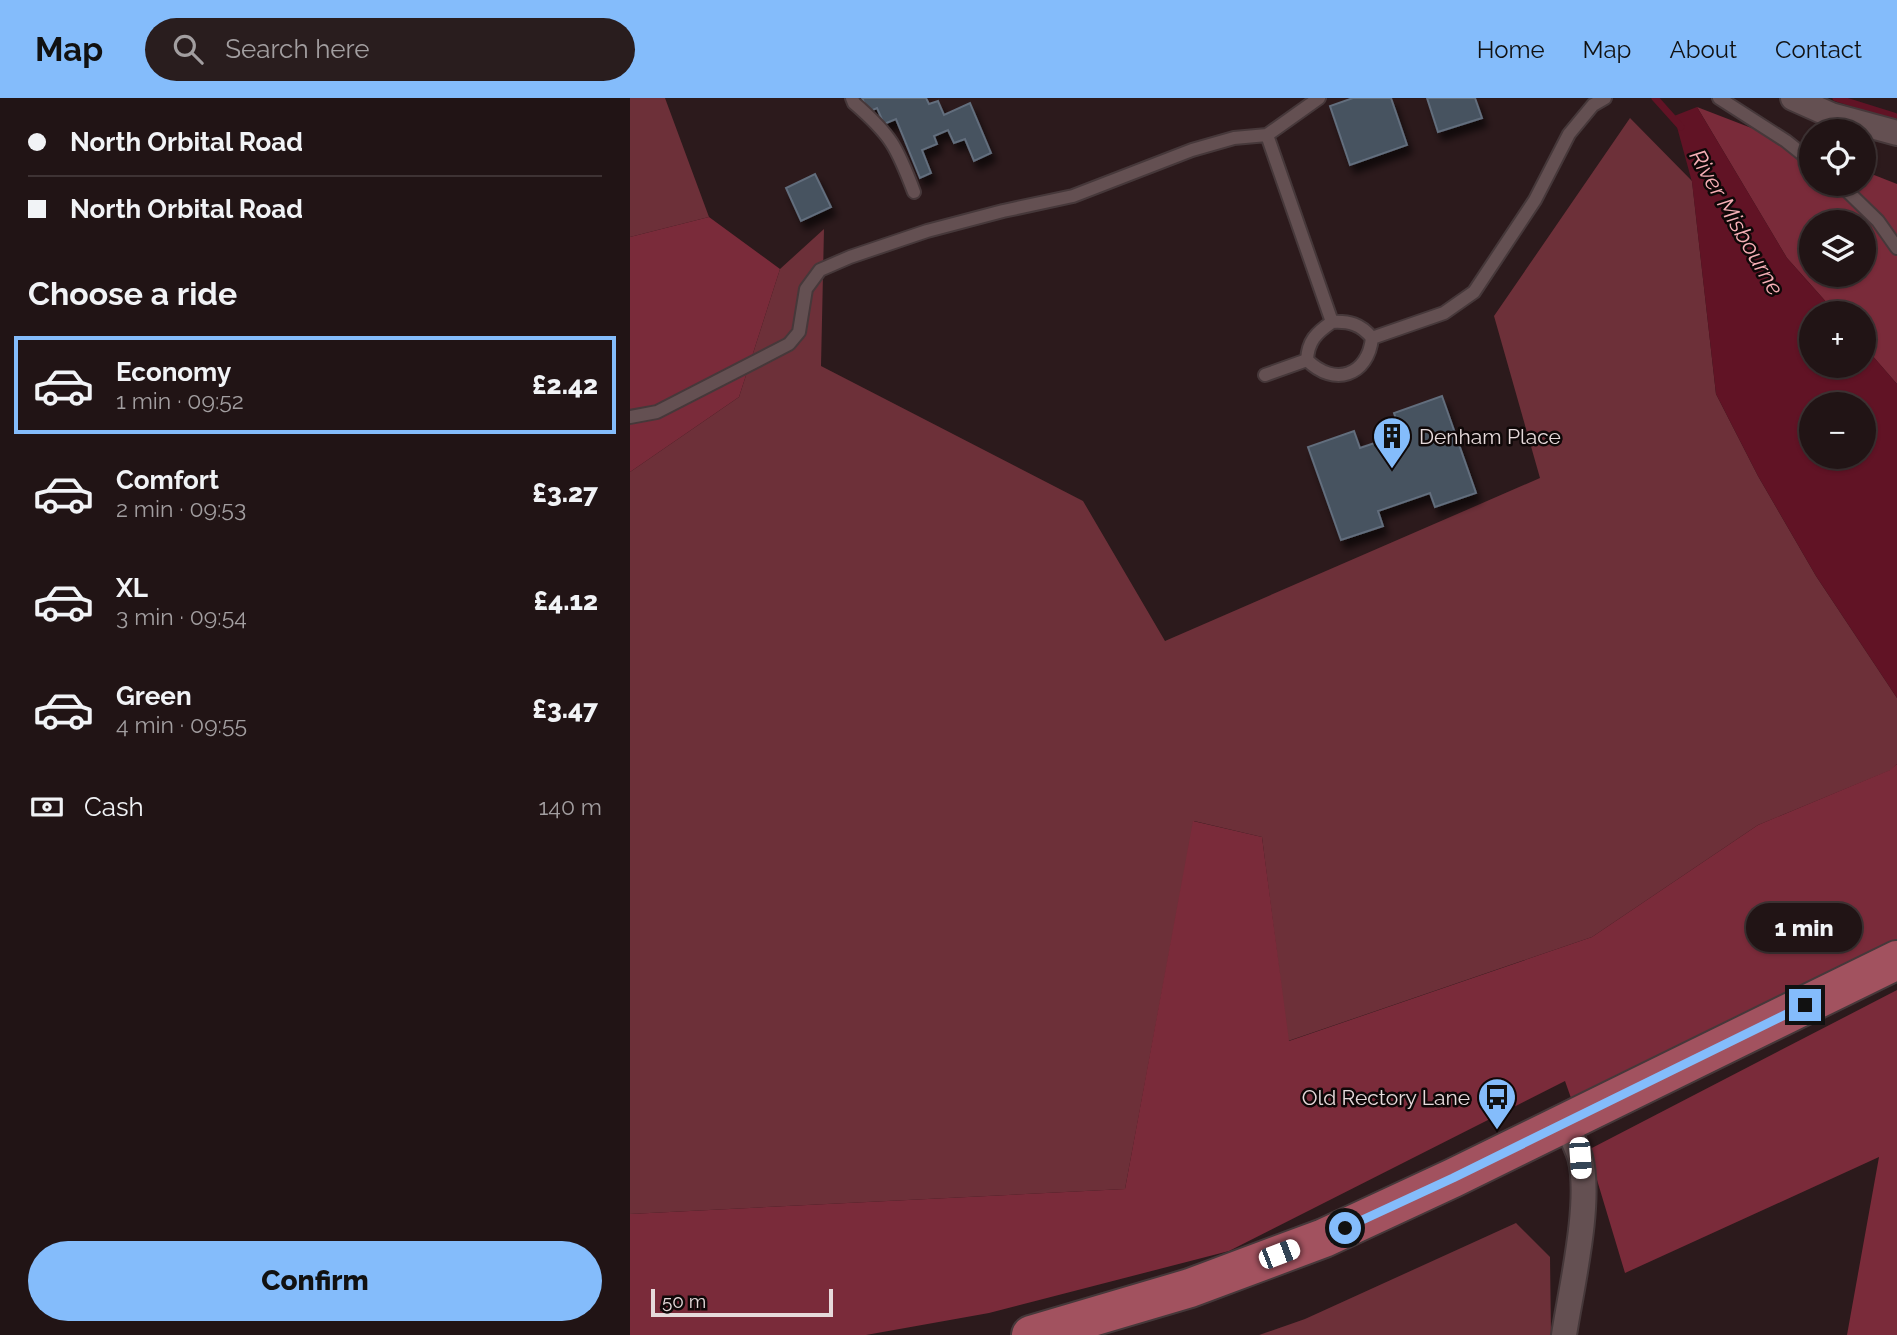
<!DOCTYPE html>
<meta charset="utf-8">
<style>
body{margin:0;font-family:Raleway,sans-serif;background:#291d1e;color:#f1f3f6;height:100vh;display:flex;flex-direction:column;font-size:26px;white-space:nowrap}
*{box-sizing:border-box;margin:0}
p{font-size:23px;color:#a29ea0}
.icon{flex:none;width:38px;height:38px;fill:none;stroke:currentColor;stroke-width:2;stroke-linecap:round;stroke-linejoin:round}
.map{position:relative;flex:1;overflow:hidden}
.details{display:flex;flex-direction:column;background:#211415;width:630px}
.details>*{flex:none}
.hud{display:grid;align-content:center;height:154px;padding:0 28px;background:#211415}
.buttons{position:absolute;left:1169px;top:21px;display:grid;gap:14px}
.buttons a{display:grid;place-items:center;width:77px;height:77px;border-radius:50%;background:#211415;box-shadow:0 2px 5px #0004,0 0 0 2px #3e3334;font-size:35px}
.scale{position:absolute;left:21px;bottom:18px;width:182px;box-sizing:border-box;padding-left:7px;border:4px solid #e6dadb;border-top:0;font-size:19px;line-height:24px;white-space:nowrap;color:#e6dadb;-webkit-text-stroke:5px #0f0808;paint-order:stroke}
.end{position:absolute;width:32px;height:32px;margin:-16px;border:9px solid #84bcfb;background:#111;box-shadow:0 0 0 4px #111}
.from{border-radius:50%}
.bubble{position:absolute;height:49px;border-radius:24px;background:#211415;box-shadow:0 2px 5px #0004,0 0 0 2px #3e3334;font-size:23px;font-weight:800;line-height:49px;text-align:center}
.car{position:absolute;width:21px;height:42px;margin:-21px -10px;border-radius:9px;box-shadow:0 0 5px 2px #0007;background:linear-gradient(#fff 24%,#345 0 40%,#fff 0 76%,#345 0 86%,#fff 0)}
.hud b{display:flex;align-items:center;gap:24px;height:66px;font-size:26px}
.hud b+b{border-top:2px solid #3e3334}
.hud i{width:18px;height:18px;background:#f1f3f6}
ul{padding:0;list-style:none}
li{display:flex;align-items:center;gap:21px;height:98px;margin:0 14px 10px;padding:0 14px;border:4px solid transparent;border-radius:0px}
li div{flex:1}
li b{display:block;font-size:26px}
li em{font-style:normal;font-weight:800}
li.selected{border-color:#84bcfb}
li>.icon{width:63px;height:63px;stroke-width:1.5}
h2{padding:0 28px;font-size:32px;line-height:84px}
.pay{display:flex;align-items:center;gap:18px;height:77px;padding:0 28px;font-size:26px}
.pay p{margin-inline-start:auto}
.primary-button{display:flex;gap:14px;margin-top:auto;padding:14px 28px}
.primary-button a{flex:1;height:80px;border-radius:42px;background:#84bcfb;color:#111;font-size:28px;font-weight:800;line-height:80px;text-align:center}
header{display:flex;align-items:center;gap:42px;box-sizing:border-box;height:98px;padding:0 35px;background:#84bcfb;color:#111}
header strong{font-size:33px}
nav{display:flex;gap:38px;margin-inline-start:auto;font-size:24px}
.search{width:490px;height:63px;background:#291d1e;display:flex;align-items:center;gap:18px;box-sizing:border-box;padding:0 24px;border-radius:38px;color:#a29ea0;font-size:26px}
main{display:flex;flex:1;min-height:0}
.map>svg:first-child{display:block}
.green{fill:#6d3039}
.forest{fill:#7a2b3a;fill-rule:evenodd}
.water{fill:#611325;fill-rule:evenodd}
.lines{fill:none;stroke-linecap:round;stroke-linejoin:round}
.stream{stroke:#611325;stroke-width:7}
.building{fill:#465260;stroke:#626e7d;stroke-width:2;filter:url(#shadow)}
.lane-casing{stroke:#46383a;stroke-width:16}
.street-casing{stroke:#46383a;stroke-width:28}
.primary-casing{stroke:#46383a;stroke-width:42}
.lane{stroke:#645052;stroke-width:12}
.street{stroke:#645052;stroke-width:24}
.primary{stroke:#a2525f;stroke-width:38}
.route{stroke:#84bcfb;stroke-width:9}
.labels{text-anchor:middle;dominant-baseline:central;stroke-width:5;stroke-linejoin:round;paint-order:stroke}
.poi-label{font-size:21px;fill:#e6dadb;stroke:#0f0808;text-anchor:start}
.water-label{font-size:23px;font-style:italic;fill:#f6afb6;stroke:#0f0808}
</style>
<header>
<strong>Map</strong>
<div class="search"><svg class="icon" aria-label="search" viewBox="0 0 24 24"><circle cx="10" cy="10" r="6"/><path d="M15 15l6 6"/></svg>Search here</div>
<nav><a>Home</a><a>Map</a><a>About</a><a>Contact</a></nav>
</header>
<main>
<section class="details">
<div class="hud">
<b><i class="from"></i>North Orbital Road</b>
<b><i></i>North Orbital Road</b>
</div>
<h2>Choose a ride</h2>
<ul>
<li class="selected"><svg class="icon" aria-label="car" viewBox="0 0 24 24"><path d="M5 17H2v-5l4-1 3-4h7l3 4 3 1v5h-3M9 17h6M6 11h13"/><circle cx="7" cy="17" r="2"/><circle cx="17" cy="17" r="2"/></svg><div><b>Economy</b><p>1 min · 09:52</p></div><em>£2.42</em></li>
<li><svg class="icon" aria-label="car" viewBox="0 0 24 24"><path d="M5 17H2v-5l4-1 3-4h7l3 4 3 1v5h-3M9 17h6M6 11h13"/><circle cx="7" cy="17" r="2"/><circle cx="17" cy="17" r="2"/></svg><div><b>Comfort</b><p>2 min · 09:53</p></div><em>£3.27</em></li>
<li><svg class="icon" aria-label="car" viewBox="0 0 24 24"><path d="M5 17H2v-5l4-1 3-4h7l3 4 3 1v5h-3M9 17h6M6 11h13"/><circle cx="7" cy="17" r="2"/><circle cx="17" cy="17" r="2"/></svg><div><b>XL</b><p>3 min · 09:54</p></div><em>£4.12</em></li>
<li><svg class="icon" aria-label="car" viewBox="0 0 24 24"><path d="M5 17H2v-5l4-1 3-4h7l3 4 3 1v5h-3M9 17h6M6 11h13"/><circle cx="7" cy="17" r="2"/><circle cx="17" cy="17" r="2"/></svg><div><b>Green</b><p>4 min · 09:55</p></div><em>£3.47</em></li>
</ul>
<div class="pay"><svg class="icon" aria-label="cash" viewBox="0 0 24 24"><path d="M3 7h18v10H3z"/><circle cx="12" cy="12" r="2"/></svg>Cash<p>140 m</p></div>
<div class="primary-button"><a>Confirm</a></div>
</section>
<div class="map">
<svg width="1267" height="1237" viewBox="0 0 1267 1237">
<defs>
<filter id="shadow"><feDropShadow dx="4.5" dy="8" stdDeviation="3.5" flood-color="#0009"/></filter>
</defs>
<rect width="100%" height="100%" fill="#2c1a1c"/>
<path class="green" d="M0,0H35L79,119L0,139Z
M1000,20L1062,83L1086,296L1128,378L1186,478L1267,600V666L1261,672L1128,727L962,839L658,943L632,739L564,723L495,1091L0,1116V374L109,299L150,171L194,131L191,268L453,403L535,543L910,380L864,218Z
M886,1125L920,1159L921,1237H629L675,1221Z"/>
<path class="forest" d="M1067,9L1181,53V86H1234V73L1267,86V286L1234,248V215H1206L1157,160ZM1181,124H1234V177H1181Z
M79,119L150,171L109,299L0,374V139Z
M1267,666V856L947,1017L935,983L599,1153L359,1215L236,1237H0V1116L495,1091L563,723L632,739L659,943L962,839L1128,727L1260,672Z
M1267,892V1237H1217L1249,1059L995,1175L958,1052Z"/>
<path class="water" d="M1067,9L1157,160L1206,215H1181V268H1234V248L1267,286V600L1186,478L1128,378L1086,296L1062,84L1044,18ZM1181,306H1234V359H1181Z"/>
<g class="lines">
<path class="stream" d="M1025,0L1051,29
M1206,0L1264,18"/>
</g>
<path class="building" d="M232,0H296L299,6L308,3L314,17L340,5L361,55L344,63L335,41L324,45L318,32L304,38L307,46L292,52L301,75L290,80L266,21L254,26L247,10L238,14Z
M723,0H761L777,47L720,67L700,8Z
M797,0H845L852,20L808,34Z
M185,76L201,109L171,123L156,90Z
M812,298L846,395L805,409L800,395L748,413L753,428L711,442L678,349L724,333L730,350L771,336L764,315Z"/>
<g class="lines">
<defs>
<path id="lane" d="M222,0L224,5C261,37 267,49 284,94
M1089,0L1156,43L1181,63
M637,37L702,224C719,223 731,226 742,240C738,278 704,289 677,262C678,243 686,235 702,224
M1210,86L1248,123L1267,150
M742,240L814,215L844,194L905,102L939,36L963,7L975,0
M635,277L677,262
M0,319L27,314L159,246L169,234L176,191L190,172L220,159L297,133L373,113L443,98L562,52L604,40L637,37L689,0"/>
<path id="street" d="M1163,0L1201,17L1267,35
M934,1237C941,1191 962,1103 950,1059C946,1047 940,1035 935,1024"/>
<path id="primary" d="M401,1237L560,1190L694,1140L823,1080L1267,862"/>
</defs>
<use href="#lane" class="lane-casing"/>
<use href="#street" class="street-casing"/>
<use href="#primary" class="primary-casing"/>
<use href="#lane" class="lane"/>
<use href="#street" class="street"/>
<use href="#primary" class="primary"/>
</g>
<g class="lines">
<path class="route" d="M715,1130L823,1080L1175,907"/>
</g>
<defs>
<symbol id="building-pin" viewBox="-11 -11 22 30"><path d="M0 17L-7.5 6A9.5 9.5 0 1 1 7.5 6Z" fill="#84bcfb" stroke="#0f0808"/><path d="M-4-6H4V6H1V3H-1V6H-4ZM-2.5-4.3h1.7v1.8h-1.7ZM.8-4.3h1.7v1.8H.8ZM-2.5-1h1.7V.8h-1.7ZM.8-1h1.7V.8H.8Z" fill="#111"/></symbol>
<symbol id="bus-pin" viewBox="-11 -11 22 30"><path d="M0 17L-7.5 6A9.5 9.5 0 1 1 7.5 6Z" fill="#84bcfb" stroke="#0f0808"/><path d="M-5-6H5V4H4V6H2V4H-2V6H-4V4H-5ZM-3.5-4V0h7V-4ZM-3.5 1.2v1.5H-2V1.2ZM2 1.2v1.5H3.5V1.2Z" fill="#111"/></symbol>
</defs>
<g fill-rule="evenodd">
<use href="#building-pin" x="740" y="316" width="44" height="60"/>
<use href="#bus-pin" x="845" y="977" width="44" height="60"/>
</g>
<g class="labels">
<g class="poi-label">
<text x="789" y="338">Denham Place</text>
<text x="840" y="999" text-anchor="end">Old Rectory Lane</text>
</g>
<g class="water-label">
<text transform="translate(1107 124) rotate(60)">River Misbourne</text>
</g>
</g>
</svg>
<div class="buttons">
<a><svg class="icon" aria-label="locate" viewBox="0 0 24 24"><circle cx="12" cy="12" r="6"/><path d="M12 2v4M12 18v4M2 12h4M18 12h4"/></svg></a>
<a><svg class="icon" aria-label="layers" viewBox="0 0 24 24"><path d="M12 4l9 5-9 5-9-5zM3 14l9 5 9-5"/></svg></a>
<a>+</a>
<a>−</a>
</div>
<div class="scale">50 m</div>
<i class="end from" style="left:715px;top:1130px"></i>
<i class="end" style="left:1175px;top:907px"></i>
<div class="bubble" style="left:1116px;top:805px;width:116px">1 min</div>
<i class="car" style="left:950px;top:1060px;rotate:176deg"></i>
<i class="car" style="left:649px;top:1156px;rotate:69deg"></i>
</div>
</main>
